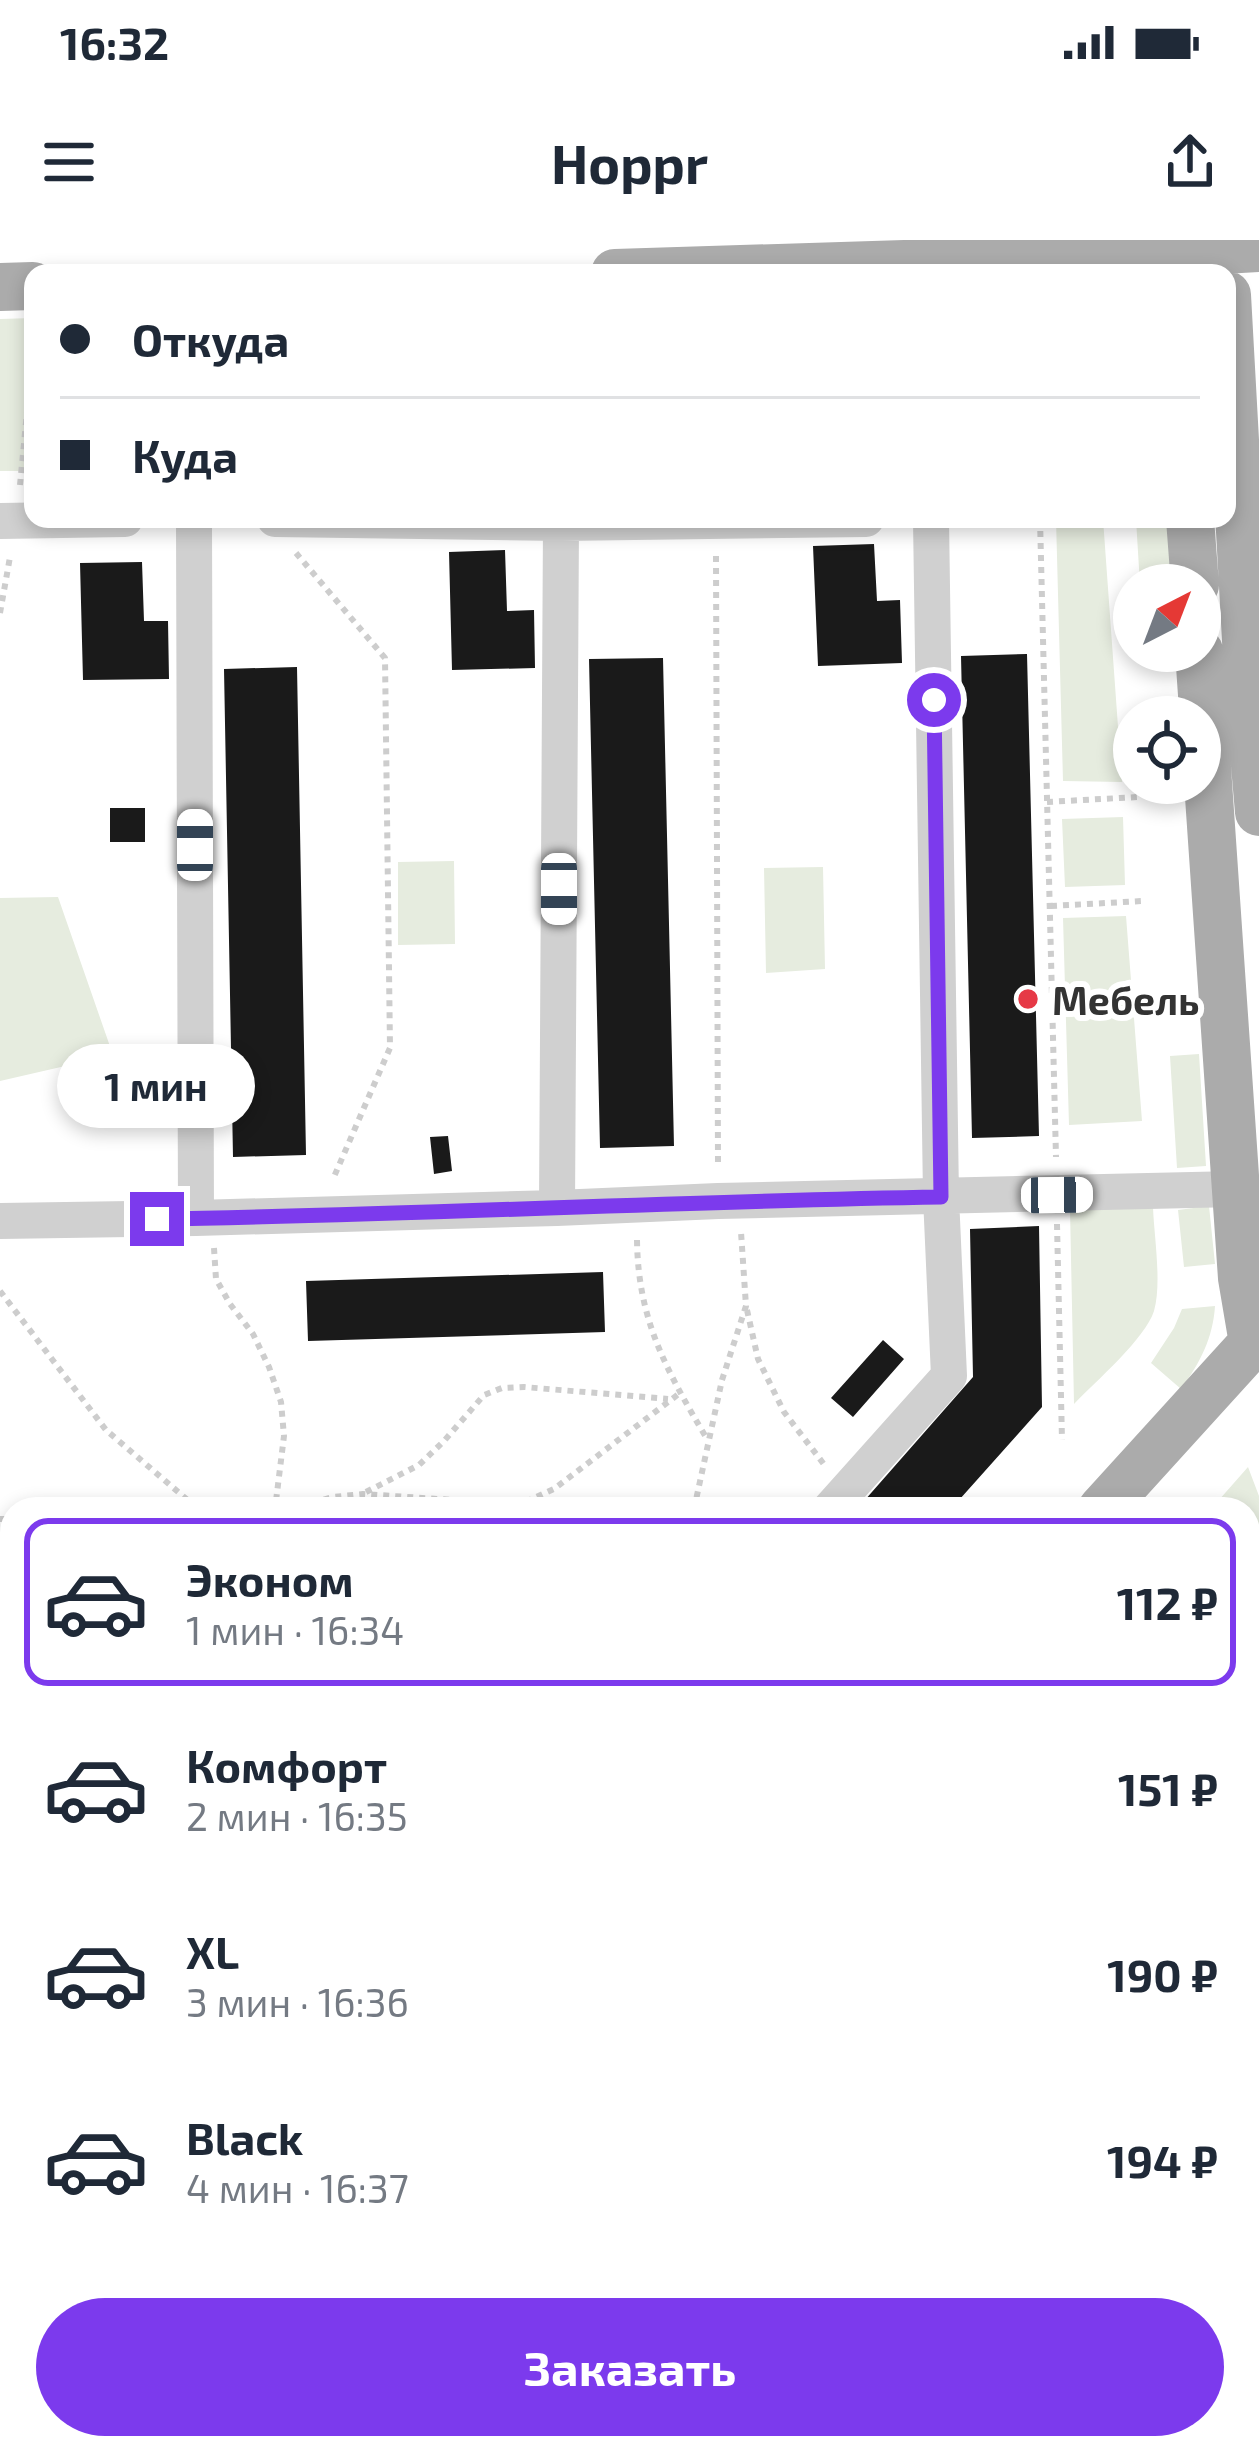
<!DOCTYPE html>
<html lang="ru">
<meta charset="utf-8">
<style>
body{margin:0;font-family:"Exo 2",sans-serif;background:#f2f2f3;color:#1f2937;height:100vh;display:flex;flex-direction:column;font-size:45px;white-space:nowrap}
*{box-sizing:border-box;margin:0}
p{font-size:39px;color:#747a83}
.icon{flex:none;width:66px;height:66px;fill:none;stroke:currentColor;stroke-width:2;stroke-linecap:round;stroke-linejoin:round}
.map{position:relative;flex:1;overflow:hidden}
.drawer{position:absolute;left:0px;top:1257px;width:1260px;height:963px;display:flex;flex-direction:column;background:#fff;border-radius:36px 36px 0 0;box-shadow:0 6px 18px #0003}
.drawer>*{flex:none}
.guide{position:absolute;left:24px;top:24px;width:1212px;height:264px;border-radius:24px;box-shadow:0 6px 18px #0003;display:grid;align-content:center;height:264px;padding:0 36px;background:#fff}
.needle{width:78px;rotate:42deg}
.controls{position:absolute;left:1113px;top:324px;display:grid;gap:24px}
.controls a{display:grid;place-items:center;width:108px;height:108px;border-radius:50%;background:#fff;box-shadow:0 6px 18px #0003;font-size:60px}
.end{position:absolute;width:54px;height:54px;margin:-27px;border:15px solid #7c3aed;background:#fff;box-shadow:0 0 0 6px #fff}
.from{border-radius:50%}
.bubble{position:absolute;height:84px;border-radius:42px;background:#fff;box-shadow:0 6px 18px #0003;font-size:39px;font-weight:700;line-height:84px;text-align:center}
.car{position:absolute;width:36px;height:72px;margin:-36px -18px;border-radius:15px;box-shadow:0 0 9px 3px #0007;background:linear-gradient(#fff 24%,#345 0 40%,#fff 0 76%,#345 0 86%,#fff 0)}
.guide b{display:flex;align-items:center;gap:42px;height:114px;font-size:45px}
.guide b+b{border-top:3px solid #e0e1e3}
.guide i{width:30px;height:30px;background:#1f2937}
ul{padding:21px 0 0;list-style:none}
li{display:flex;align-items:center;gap:36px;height:168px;margin:0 24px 18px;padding:0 12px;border:6px solid transparent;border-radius:24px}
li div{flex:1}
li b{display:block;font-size:45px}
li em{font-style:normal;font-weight:700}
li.active{border-color:#7c3aed}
li>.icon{width:108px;height:108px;stroke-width:1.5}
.button{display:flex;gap:24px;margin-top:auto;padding:24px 36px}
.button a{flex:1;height:138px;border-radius:72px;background:#7c3aed;color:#fff;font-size:48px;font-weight:700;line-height:138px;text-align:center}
.status{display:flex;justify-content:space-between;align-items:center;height:84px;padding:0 60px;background:#fff;direction:ltr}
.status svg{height:33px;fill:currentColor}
header{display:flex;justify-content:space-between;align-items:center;height:156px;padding:0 36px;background:#fff;font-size:54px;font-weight:700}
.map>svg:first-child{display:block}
.green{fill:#e6ecdf}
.building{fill:#1a1a1a}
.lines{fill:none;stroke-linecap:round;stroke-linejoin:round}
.path{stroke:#cdcdcd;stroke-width:6;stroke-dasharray:6 6;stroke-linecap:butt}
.minor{stroke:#d0d0d0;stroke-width:36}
.major{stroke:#ababab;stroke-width:48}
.route{stroke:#7c3aed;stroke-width:15}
.poi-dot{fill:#e63946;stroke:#fff;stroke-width:4.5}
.labels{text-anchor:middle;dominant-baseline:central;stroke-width:12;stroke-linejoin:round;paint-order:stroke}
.poi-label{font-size:39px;font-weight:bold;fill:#333;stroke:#fff;text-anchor:start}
</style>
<div class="status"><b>16:32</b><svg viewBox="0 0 49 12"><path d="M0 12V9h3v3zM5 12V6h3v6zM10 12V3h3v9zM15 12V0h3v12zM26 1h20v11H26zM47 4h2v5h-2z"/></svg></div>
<header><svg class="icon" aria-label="menu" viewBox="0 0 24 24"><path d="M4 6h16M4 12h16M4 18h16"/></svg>Hoppr<svg class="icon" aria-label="share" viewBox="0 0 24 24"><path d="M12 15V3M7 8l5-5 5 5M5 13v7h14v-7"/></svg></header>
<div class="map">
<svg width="1259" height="2219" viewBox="0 0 1259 2219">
<rect width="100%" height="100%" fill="#fff"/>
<path class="green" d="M33,78V231H0V79Z
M1056,279H1103L1122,542L1063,541Z
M1136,279H1167L1172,345H1140Z
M1123,577L1125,645L1065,647L1062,579Z
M454,621L455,704L398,705V622Z
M823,627L825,729L766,733L764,628Z
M58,657L113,815L0,841V658Z
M1126,676L1142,881L1069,885L1063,678Z
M1199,814L1206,926L1177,928L1170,816Z
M1209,966L1215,1024L1184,1027L1178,970Z
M1153,967C1154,996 1162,1043 1154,1071C1145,1099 1096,1141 1074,1164L1070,969Z
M1215,1066C1213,1098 1200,1123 1181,1149L1151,1123L1174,1088L1182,1069Z
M1248,1227L1259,1256V1316L1248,1318V1269H1211Z"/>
<path class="building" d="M874,304L877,361L900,360L902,423L818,426L813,306Z
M505,310L507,371L534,370L535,428L452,430L449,312Z
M142,322L144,381H168L169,439L83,440L80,323Z
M1027,414L1039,896L972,898L961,416Z
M663,418L674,906L600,908L589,419Z
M297,427L306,915L233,917L224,429Z
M110,568H145V602H110Z
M448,896L452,931L434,934L430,897Z
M1039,986L1042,1167L951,1269H857L973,1137L970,989Z
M603,1032L605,1092L308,1101L306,1041Z
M883,1100L904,1119L853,1177L831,1158Z
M1248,1611L1259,1621V1681L1248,1671Z
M0,1731L12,1742V1843L0,1832Z
M1259,2012V2078L1248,2090V2025Z
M12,2131V2208H31L21,2219H0V2144Z
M411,2208H471L461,2219H401Z
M816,2208H885L897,2219H828Z"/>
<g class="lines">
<path class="path" d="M20,245L30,141
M1040,279L1056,917
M296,313L385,418L390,808L333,939
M716,316L718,927
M0,373L10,317
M1047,562L1138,557
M1051,666L1143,661
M1057,984L1062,1200
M637,1000C638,1081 667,1131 707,1199
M214,1008L216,1039L230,1064L253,1094L269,1127L281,1162L284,1196L275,1269
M0,1051L106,1190L198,1269
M747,1070L758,1119L784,1172L826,1227
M366,1252L419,1225L444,1201L484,1155L502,1148L524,1147L668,1159
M289,1269L333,1257L363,1254L453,1260L497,1267L523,1263L554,1249L680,1153
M694,1269L722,1140L746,1066L741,992
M0,1279H12
M0,1445L12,1446
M0,1559L12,1560
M0,1607L12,1610
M1248,1788L1259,1791
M0,2099L12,2110
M87,2208L89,2219
M673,2208L677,2219"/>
<path class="minor" d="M194,279L196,978
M275,279L561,283L866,279
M0,281L125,279
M557,968L561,283
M0,981L196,978L557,968L718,961L1236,949
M830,1269L949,1136L941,957L931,279
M1248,1353L1259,1351
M0,1678L12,1690
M0,1949L12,1961
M1248,1953L1259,1941
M0,2058L12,2045
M1248,2188L1259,2186
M975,2208L987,2219
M1115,2216L1154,2208
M530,2219L540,2208"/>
<path class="major" d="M615,33L1065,19L1259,8
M0,47L33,46
M1227,55L1249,455L1259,572
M1190,279L1195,345
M1102,1269L1253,1103L1242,1038L1199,411
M236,2219L246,2208
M291,2219L301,2208"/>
</g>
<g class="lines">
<path class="route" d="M157,979C418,975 680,961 941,957L934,460"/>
</g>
<circle class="poi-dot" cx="1028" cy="759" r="12"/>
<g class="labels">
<g class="poi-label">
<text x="1052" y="759">Мебель</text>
</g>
</g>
</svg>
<div class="controls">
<a><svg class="needle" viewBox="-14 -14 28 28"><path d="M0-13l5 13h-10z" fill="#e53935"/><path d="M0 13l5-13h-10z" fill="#747a83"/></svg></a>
<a><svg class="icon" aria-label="locate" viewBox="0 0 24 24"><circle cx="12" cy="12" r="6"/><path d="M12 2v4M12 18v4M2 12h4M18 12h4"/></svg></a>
</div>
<i class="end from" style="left:934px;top:460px"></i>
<i class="end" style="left:157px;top:979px"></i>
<div class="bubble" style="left:57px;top:804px;width:198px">1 мин</div>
<i class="car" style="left:195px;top:605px;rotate:0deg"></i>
<i class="car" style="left:559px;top:649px;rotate:180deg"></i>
<i class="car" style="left:1057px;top:955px;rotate:89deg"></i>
<div class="guide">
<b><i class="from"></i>Откуда</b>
<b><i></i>Куда</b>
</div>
<section class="drawer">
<ul>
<li class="active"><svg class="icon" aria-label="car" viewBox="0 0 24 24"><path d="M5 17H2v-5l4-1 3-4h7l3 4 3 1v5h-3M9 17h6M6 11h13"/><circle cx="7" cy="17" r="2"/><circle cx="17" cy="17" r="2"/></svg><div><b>Эконом</b><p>1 мин · 16:34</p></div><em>112 ₽</em></li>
<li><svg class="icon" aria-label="car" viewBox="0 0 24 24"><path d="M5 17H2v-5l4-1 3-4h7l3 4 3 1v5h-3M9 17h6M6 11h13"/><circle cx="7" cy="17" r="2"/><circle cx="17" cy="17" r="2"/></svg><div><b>Комфорт</b><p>2 мин · 16:35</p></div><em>151 ₽</em></li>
<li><svg class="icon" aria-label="car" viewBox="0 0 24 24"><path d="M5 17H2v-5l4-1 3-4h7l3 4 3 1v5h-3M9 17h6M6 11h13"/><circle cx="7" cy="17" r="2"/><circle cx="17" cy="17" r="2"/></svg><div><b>XL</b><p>3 мин · 16:36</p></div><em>190 ₽</em></li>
<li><svg class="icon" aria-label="car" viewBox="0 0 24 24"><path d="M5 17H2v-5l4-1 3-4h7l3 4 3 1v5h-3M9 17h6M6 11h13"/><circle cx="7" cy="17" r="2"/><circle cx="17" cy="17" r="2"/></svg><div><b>Black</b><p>4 мин · 16:37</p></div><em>194 ₽</em></li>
</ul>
<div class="button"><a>Заказать</a></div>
</section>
</div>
